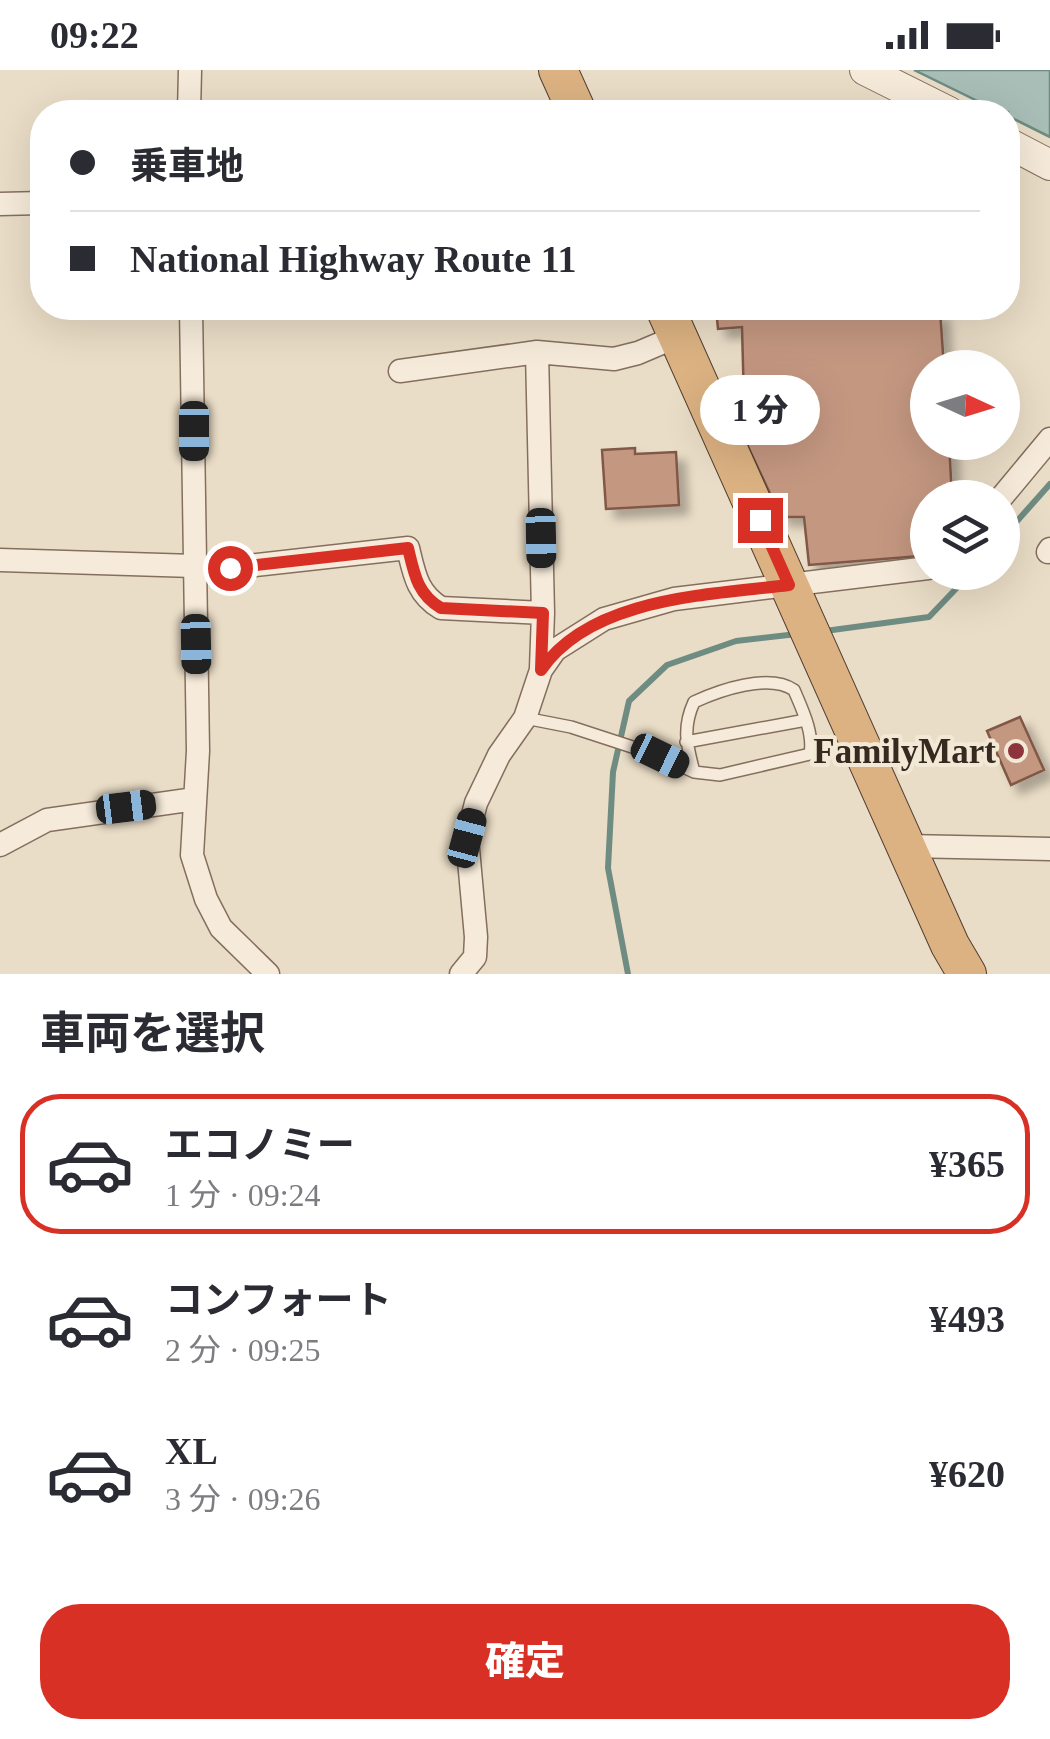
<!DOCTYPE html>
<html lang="ja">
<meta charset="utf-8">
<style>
body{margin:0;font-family:"Times New Roman","Noto Sans JP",serif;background:#f2f2f3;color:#2b2b33;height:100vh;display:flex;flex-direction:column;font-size:38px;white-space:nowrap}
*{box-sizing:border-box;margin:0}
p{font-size:32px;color:#7c7c81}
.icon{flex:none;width:55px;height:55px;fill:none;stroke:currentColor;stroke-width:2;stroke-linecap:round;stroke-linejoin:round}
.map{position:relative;height:904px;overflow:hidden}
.side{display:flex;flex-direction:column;background:#fff;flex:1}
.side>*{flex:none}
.hud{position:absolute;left:30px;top:30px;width:990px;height:220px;border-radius:40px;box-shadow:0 10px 40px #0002;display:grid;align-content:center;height:220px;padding:0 40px;background:#fff}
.needle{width:65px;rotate:94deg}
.buttons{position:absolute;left:910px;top:280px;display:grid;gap:20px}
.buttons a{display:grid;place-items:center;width:110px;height:110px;border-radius:50%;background:#fff;box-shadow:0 10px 40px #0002;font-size:50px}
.end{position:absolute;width:45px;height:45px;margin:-22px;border:12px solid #d93025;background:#fff;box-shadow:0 0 0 5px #fff}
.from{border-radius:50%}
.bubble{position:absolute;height:70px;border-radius:35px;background:#fff;box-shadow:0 10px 40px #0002;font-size:32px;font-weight:800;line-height:70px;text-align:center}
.car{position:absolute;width:30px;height:60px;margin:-30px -15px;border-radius:12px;box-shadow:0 0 8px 2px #0007;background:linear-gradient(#222 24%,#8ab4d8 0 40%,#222 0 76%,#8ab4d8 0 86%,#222 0)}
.hud b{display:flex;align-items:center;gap:35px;height:95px;font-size:38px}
.hud b+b{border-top:2px solid #e1e1e2}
.hud i{width:25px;height:25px;background:#2b2b33}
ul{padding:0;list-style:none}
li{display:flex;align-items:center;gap:30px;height:140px;margin:0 20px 15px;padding:0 20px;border:5px solid transparent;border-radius:40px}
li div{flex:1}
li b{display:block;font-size:38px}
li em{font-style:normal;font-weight:800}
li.selected{border-color:#d93025}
li>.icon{width:90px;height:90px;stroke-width:1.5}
h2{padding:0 40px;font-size:45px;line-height:120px}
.button{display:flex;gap:20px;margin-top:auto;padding:20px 40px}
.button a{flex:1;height:115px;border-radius:40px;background:#d93025;color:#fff;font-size:40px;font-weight:800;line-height:115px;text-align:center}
.status{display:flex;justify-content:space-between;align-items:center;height:70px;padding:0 50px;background:#fff;direction:ltr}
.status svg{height:28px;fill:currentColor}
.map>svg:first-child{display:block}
.water{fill:#a8beb6;stroke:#6f8c82;stroke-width:2.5}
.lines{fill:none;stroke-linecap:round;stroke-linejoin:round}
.stream{stroke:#6f8c82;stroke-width:6}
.building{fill:#c49781;stroke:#815946;stroke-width:2.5;filter:url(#shadow)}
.service-casing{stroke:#846f5e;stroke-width:14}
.minor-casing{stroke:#846f5e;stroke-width:25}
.tertiary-casing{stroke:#846f5e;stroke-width:32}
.trunk-casing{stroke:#523e32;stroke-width:40}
.service{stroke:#f6ebda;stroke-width:11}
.minor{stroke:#f6ebda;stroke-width:22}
.tertiary{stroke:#f6ebda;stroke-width:30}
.trunk{stroke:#dcb282;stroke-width:38}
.route{stroke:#d93025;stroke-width:12}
.poi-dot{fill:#8d343c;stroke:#f2e8d6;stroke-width:4}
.labels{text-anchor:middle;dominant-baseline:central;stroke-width:8;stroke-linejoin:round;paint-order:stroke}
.poi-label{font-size:35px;font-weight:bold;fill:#362920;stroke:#f2e8d6;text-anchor:end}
</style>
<div class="status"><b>09:22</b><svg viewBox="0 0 49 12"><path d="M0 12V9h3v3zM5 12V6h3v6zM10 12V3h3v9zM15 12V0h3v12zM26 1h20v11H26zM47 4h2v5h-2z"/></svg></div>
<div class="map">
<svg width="1050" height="904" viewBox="0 0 1050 904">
<defs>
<filter id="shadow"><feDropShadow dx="9" dy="9" stdDeviation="5" flood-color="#0004"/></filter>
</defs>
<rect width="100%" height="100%" fill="#eaddc7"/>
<path class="water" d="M914,0H1050V67L1008,46V42H1000Z"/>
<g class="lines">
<path class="stream" d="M1002,468L1050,414
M825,561L929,547L972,502
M628,904L608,798L613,702L629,631L667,595L736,571L797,564"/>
</g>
<path class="building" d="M716,238H879L880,245L940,240L944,298H928V372H949L952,428H928V480L920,486L809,495L804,447H781L745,370L742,257L718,259Z
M635,378V384L676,382L679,435L606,439L602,380Z
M1020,647L1044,700L1011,715L987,661Z"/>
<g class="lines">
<defs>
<path id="service" d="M525,648L571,657L660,686L694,702L720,705L810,684C814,663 802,639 794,620C769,603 720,620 694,632C682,658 687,676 694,702
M686,672L806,650"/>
<path id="minor" d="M189,42L190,0
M0,134L42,133
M191,238L198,681L192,785L206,829L221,858L268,904
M537,282L543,543L541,598
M400,301L537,282L614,289L638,283L678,266
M1001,428L1050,369
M1048,482L1050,479
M0,490L194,496
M194,502L408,478C414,503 417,524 441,538L543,543
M0,775L47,750L195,729
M906,776L1050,779
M461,904L475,887L476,867L467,768L476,733L499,685L525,648L541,600L555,580L604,549L674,529L928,498"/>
<path id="tertiary" d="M865,0L949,42
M1008,73L1050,95"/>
<path id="trunk" d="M558,0L577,42
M665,238L950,875L967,904"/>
</defs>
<use href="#service" class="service-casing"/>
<use href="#minor" class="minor-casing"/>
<use href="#tertiary" class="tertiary-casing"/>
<use href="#trunk" class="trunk-casing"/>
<use href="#service" class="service"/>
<use href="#minor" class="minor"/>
<use href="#tertiary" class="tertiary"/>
<use href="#trunk" class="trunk"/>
</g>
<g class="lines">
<path class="route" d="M230,498L408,478C414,503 417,524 441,538L543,543L541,600C591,527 709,525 789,515L760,450"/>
</g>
<circle class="poi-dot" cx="1016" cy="681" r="10"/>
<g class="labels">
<g class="poi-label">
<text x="996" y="681">FamilyMart</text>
</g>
</g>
</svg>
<div class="buttons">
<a><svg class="needle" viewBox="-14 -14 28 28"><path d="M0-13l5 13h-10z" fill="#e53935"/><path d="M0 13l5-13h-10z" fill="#7c7c81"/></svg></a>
<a><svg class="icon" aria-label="layers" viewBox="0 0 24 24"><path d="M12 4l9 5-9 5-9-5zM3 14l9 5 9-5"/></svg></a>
</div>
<i class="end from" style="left:230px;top:498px"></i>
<i class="end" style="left:760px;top:450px"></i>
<div class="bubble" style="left:700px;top:305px;width:120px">1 分</div>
<i class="car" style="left:194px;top:361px;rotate:180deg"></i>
<i class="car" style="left:541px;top:468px;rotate:179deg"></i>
<i class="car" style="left:196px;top:574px;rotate:179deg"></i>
<i class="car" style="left:660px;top:686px;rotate:116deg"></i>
<i class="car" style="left:126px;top:737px;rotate:83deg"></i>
<i class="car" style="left:467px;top:768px;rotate:15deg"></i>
<div class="hud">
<b><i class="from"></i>乗車地</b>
<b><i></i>National Highway Route 11</b>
</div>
</div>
<section class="side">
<h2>車両を選択</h2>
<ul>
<li class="selected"><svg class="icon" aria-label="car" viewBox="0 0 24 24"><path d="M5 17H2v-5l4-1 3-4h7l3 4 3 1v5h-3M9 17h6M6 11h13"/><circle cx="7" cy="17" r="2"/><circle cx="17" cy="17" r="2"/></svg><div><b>エコノミー</b><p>1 分 · 09:24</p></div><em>¥365</em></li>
<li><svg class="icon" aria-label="car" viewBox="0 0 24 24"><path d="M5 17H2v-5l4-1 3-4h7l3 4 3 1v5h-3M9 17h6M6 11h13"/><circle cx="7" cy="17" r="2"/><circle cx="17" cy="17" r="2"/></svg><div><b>コンフォート</b><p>2 分 · 09:25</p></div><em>¥493</em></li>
<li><svg class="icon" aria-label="car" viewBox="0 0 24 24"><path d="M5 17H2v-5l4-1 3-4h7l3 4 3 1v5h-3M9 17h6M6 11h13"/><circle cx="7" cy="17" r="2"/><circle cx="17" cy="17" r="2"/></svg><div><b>XL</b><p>3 分 · 09:26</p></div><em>¥620</em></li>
</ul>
<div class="button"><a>確定</a></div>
</section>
